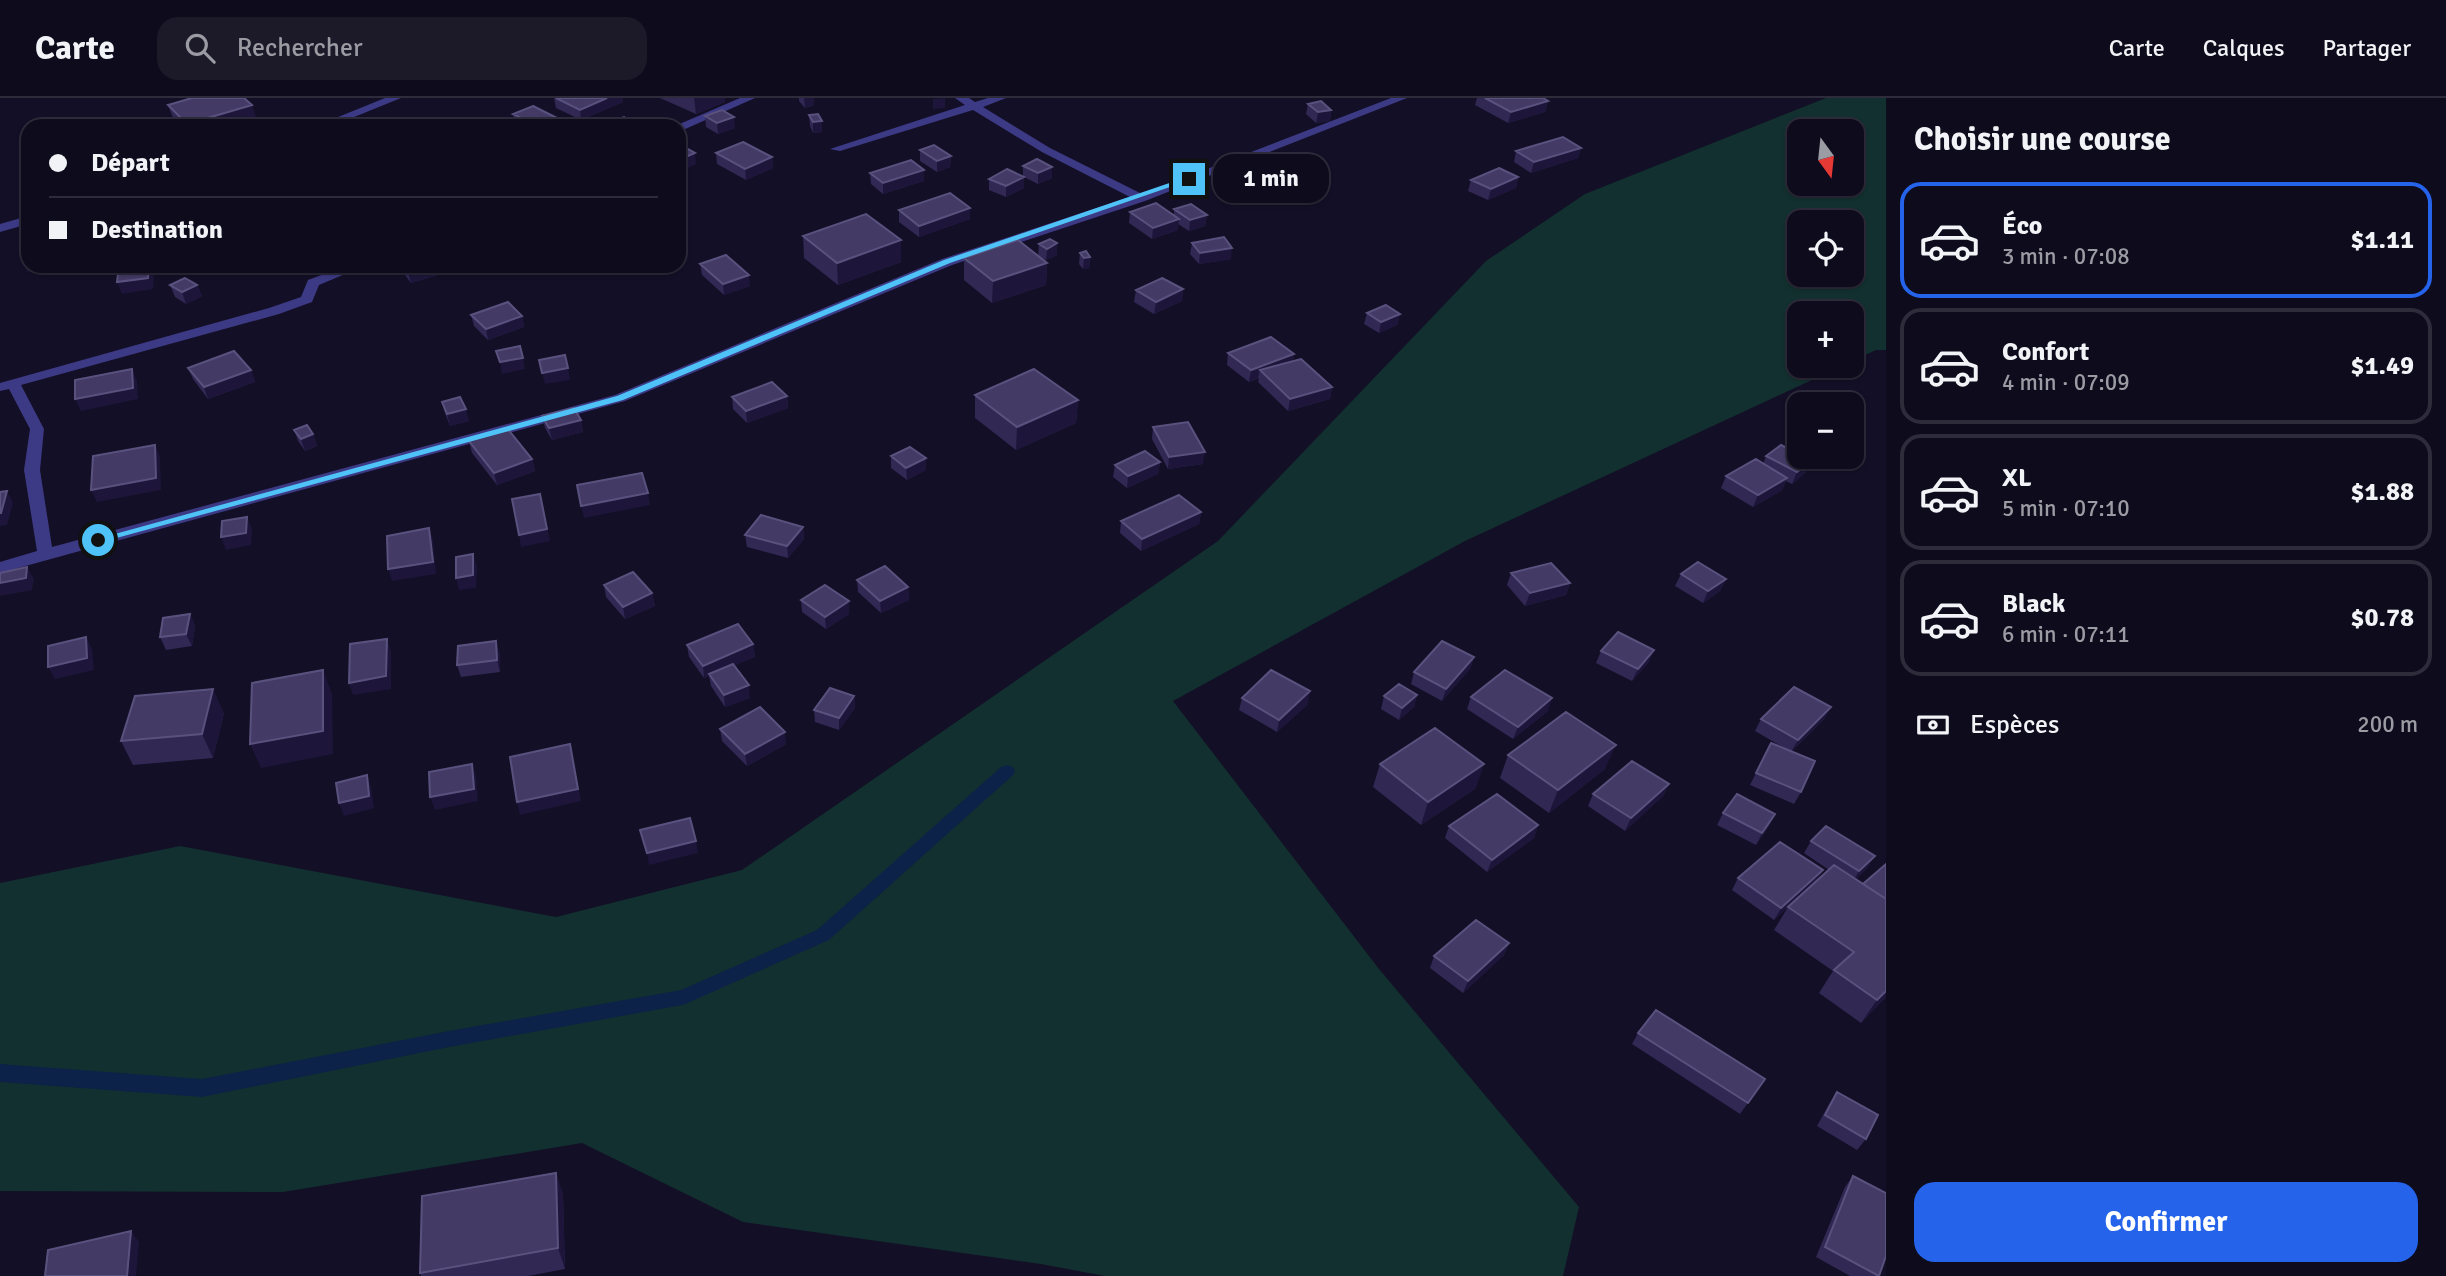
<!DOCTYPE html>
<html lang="fr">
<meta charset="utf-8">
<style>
body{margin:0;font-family:Signika,sans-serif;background:#1c1929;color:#f1f3f6;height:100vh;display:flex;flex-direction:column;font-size:26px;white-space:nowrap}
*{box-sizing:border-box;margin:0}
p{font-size:23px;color:#9b9ba3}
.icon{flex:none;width:38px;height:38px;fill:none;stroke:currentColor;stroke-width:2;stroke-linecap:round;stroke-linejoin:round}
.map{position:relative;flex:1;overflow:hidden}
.sheet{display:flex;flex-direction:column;background:#0e0b1c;width:560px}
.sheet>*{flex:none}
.hud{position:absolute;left:21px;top:21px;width:665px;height:154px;border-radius:21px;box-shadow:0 2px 5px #0004,0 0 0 2px #2e2b3b;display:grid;align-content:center;height:154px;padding:0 28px;background:#0e0b1c}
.needle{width:46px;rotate:165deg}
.fabs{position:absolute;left:1787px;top:21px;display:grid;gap:14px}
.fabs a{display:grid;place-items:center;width:77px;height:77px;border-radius:14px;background:#0e0b1c;box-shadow:0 2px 5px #0004,0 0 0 2px #2e2b3b;font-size:35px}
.end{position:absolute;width:32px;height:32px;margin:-16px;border:9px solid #4fc3f7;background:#111;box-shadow:0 0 0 4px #111}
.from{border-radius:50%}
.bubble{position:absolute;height:49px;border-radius:21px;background:#0e0b1c;box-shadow:0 2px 5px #0004,0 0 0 2px #2e2b3b;font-size:23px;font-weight:700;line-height:49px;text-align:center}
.hud b{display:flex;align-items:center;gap:24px;height:66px;font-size:26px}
.hud b+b{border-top:2px solid #2e2b3b}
.hud i{width:18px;height:18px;background:#f1f3f6}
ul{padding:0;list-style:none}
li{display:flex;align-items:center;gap:21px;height:116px;margin:0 14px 10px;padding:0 14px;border:4px solid #2e2b3b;border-radius:21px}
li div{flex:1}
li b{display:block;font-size:26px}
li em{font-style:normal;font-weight:700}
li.on{border-color:#2563eb}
li>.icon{width:63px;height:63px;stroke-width:1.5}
h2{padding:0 28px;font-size:32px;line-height:84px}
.pay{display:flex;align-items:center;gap:18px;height:77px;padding:0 28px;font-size:26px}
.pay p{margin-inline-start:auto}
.cta{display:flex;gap:14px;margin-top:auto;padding:14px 28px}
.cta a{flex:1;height:80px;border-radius:21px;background:#2563eb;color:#fff;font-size:28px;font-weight:700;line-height:80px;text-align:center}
header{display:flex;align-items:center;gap:42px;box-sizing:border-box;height:98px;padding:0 35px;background:#0e0b1c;border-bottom:2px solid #2e2b3b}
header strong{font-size:33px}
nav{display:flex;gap:38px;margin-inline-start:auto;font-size:24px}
.search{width:490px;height:63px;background:#1c1929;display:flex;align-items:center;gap:18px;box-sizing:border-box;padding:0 24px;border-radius:21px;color:#9b9ba3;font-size:26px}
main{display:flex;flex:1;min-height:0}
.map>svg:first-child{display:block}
.green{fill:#12302f;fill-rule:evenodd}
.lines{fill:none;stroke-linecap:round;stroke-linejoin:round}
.stream{fill:#0c2248;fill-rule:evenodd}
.minor{fill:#3d3a85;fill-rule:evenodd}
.wall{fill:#312854}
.shaded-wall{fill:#1d163a}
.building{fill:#433a66;stroke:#5a527e;stroke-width:2}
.route{fill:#4fc3f7}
</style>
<header>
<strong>Carte</strong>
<div class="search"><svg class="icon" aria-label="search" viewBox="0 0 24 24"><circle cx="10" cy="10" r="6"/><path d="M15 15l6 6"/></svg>Rechercher</div>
<nav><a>Carte</a><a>Calques</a><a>Partager</a></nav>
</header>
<main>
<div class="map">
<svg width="1886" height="1178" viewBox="0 0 1886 1178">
<rect width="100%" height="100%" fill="#130f26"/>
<path class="green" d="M1826,0H1886V252H1876L1852,263V215H1799V268H1842L1465,443L1173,603L1379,871L1579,1109L1563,1178H1105L1041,1166L743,1124L582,1045L283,1094L0,1093V785L180,748L556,819L742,772L1218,443L1486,163L1585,96ZM1799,33H1852V86H1799ZM1799,124H1852V177H1799Z"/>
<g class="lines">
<path class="stream" d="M1007,667L1013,669L1015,673L1013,677L829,842L683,907L449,949L202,999L0,984V966L202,981L449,933L681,892L817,832L1001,669Z"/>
<path class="minor" d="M385,0H401L332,28H316Z
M740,0H755L683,32L679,33V28H675Z
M955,0H969L975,4L988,0H1006L983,9L1050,50L1142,96L1391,0H1407L1145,103L952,167L625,303L0,475V464L37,453L24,372L30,331L9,291L0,293V285L269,210L301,199L308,182L346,168H364L319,187L312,204L279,216L21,287L44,331L40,372L52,449L615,297L942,161L1130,99L1042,54L973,12L840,53L830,51L965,7Z
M28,118V126L0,134V126Z"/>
</g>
<path class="wall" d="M554,0H622L623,4L581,22L556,10Z
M660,0H725V4L696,16Z
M799,0H814V7L805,10L799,3Z
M1477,0H1543L1548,3L1545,14L1508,25L1475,7Z
M1308,6L1331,12L1330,23L1316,25L1306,16Z
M168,7L259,28H176Z
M513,16L560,28H519L515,26Z
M809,17L822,23V34L813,35L810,28Z
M705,18L735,30L718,36L706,29Z
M1581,50L1578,60L1531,75L1514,64L1516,53Z
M920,52L951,58L950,69L937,74L920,63Z
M716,55L772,59L773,70L746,82L717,66Z
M1023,68L1052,69V80L1038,86L1024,79V90L1006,99L989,92V81L1023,78Z
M870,75L924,83L883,96L871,86Z
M1518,79L1516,90L1488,102L1468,93L1471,82Z
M1174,111L1207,117L1205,128L1189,133L1178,126V132L1152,141L1129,125L1130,114L1174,117Z
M899,112L970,121L919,139L899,124Z
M803,138L901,142V164L838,187L804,160Z
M1057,145V157L1046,162L1038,158L1039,146Z
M1192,145L1231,161L1199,166L1190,156Z
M1080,155L1090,159L1089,171H1083L1079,166Z
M964,160L1047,165L1046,187L992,205L964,182Z
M700,166L750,188L724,197L702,177Z
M398,168H454L455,172L411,185Z
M170,187H197L202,198L186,206L175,199Z
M1183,191L1182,203L1154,216L1134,204L1136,192Z
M1367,215L1400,216L1397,227L1379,235L1364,226Z
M471,217L522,218L524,229L488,242L474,228Z
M1228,255L1294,256L1293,263L1332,289L1330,301L1288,313L1258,284L1259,280L1249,284L1227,267Z
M188,270L251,272L255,284L208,301L193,281Z
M975,297L1078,302L1076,325L1016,352L975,320Z
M787,298L788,310L747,325L733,311L732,299Z
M442,304L469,323L450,328L445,315Z
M542,318L581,322L583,334L552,342L545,330Z
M1153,329L1203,366L1168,371L1152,341Z
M294,332L313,336L317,348L305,353L298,343Z
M469,343L532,361L535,373L497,387L472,355Z
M891,358L926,372L907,382L891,370Z
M1766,358L1806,374L1792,386L1786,383L1782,392L1753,409L1721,390L1726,378L1763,366Z
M1160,364L1158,376L1127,390L1113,379L1115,367Z
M1201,414L1199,426L1141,453L1120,435L1121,423Z
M803,429L804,441L788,460L747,449L745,437Z
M1511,475L1570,485L1566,497L1525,508L1507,487Z
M1681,476L1726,481L1720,493L1703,505L1675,488Z
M857,482L908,489L909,502L881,515L858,494Z
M604,487L652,495L655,508L625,521L606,499Z
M801,502L849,503V516L826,531L802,514Z
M190,516L195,528L192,548L166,552L160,539Z
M753,546L755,559L734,567L750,600L725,609L711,588L709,578L704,580L689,559L687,547Z
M1601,553L1649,564L1632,583L1596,565Z
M500,556V574L461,579L457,567Z
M1474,559L1470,571L1442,603L1411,586L1414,574Z
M1417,597L1414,609L1399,622L1381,611L1384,598Z
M854,598L855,610L839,632L815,624L814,612Z
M1471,599L1548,613L1513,641L1467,611Z
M1242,600L1308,606L1277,634L1239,612Z
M1831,609L1824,621L1792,653L1801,694L1794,706L1750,687L1771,645L1786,651L1755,633L1761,621Z
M224,615L213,660L133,667L121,643Z
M720,631L786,646L747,668L722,643Z
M1508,657L1605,671L1549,715L1500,680Z
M1380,666L1476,690L1421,727L1373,689Z
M1669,686L1663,698L1625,733L1588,708L1593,696Z
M1723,715L1769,728L1756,747L1717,727Z
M1538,727L1534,740L1487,774L1445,740L1449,728Z
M1811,743L1875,758L1867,770L1856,781L1886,899L1861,925L1819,895L1833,873L1774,832L1788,809L1829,772L1804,755Z
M1823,772L1815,784L1774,822L1732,792L1738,780Z
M1509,845L1504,857L1463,895L1430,870L1434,858Z
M1638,935L1765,981L1740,1016L1632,946Z
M1837,994L1866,1041L1857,1052L1817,1028L1829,1006Z
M556,1075L563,1097L565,1171L528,1178H421L420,1175Z
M1853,1078L1879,1178H1850L1816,1159L1845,1089Z"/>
<path class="shaded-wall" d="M607,0H622L623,4L581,22L580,12Z
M694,0H725V4L696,16Z
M804,0H814V7L805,10Z
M945,0V10L933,11V1Z
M1548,3L1545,14L1508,25L1511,14Z
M252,7L259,28H187V26Z
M1331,12L1330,23L1316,25L1318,14Z
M734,19L735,30L718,36L717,25Z
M559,21L560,28H543Z
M822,23V34L813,35V24Z
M1581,50L1578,60L1531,75L1534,64Z
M695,55L696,66L679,74V62Z
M951,58L950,69L937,74V63Z
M772,59L773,70L746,82L745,71Z
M1052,69V80L1038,86V75Z
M924,72V83L883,96V85Z
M1024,79V90L1006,99V88Z
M1518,79L1516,90L1488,102L1491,91Z
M970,110V121L919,139V128Z
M1207,117L1205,128L1189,133L1190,122Z
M1179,121L1178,132L1152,141L1153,130Z
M901,142V164L838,187L837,165Z
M1057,145V157L1046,162L1047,151Z
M1232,150L1231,161L1199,166L1200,155Z
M1090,159L1089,171H1083L1084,160Z
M28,161V168H57L27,174L22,162Z
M1047,165L1046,187L992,205L993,183Z
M149,168H151L154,175L153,191L122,196L117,184Z
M427,168H454L455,172L411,185L408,174Z
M749,177L750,188L724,197L723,186Z
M197,187L202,198L186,206L182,194Z
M1183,191L1182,203L1154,216L1156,204Z
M1400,216L1397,227L1379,235L1381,224Z
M522,218L524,229L488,242L486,231Z
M1294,256L1292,268L1260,272L1258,280L1249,284L1251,272Z
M523,260L525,271L502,276L500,264Z
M568,270L570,282L545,286L542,275Z
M132,271L137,283L138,301L81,313L75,301Z
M251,272L255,284L208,301L204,289Z
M1332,289L1330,301L1288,313L1290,301Z
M787,298L788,310L747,325L746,313Z
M1078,302L1076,325L1016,352L1017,329Z
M466,311L469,323L450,328L447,316Z
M581,322L583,334L552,342L549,330Z
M313,336L317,348L305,353L301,341Z
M155,347L160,359L161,392L97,404L91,392Z
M1205,354L1203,366L1168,371L1169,359Z
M926,360V372L907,382L906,370Z
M532,361L535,373L497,387L494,375Z
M1812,362L1806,374L1792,386L1797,374Z
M1160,364L1158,376L1127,390L1128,378Z
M1787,380L1782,392L1753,409L1758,397Z
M7,393L13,405L7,427L0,428V415Z
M648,395L650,407L584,420L581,408Z
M540,396L550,443L521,449L519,437Z
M1201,414L1199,426L1141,453L1142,441Z
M247,419L252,431L251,447L226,452L221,439Z
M803,429L804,441L788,460L787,448Z
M429,430L433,442L436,476L392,483L388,471Z
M473,456L477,468L476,490L459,492L456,480Z
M27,469L34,481L32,492L0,498V485Z
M1726,481L1720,493L1703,505L1708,493Z
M1570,485L1566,497L1525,508L1530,495Z
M908,489L909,502L881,515L880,503Z
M652,495L655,508L625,521L623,509Z
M849,503V516L826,531L825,519Z
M190,516L195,528L192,548L186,536Z
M86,539L92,551L94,572L55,581L48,569Z
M387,541L391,553V591L353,597L349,585Z
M496,543L500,556V574L497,562Z
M753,546L755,559L710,578L709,576V578L704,580L703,568Z
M1654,552L1649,564L1632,583L1638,571Z
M1474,559L1470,571L1442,603L1446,591Z
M323,572L332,596L333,656L261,670L250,646Z
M749,587L750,600L725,609L724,597Z
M213,591L224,615L213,660L202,636Z
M1310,593L1308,606L1277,634L1279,622Z
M1417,597L1414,609L1399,622L1402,610Z
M854,598L855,610L839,632V620Z
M1552,600L1548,613L1513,641L1518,629Z
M1831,609L1824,621L1791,654L1798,642Z
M785,634L786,646L747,668L745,656Z
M570,646L581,703L520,717L517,704Z
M1616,647L1605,671L1549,715L1558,692Z
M472,666L476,678L478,703L435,712L430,699Z
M1484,666L1476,690L1421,727L1428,704Z
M367,677L371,689L374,710L344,718L339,705Z
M1669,686L1663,698L1625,733L1631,720Z
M1775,716L1769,728L1756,747L1762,735Z
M1538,727L1534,740L1487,774L1492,762Z
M696,743L698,755L649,767L647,755Z
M1875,758L1867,770L1852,785L1859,773Z
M1823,772L1815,784L1774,822L1781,810Z
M1509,845L1504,857L1463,895L1468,883Z
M1886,893V899L1861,925L1877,902Z
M556,1075L563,1097L565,1171L558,1150Z
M131,1133L139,1144L136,1178H127Z"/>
<path class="building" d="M192,0H244L252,7L187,26L168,7Z
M556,0H607L580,12Z
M1485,0H1543L1548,3L1511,14Z
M1321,3L1331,12L1318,14L1308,6Z
M533,8L559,21L543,28H537L513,16Z
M722,12L734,19L717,25L705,18Z
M818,16L822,23L813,24L809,17Z
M624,19L638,28H600Z
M1563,39L1581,50L1534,64L1516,53Z
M743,44L772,59L745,71L716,55Z
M679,46L695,55L679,62Z
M934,47L951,58L937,63L920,52Z
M1037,61L1052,69L1038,75L1023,68Z
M911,62L924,72L883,85L870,75Z
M1499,70L1518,79L1491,91L1471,82Z
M1007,71L1024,79L1006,88L989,81Z
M950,95L970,110L919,128L899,112Z
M1156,105L1179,121L1153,130L1130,114Z
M1191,106L1207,117L1190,122L1174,111Z
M866,116L901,142L837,165L803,138Z
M1224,139L1232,150L1200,155L1192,145Z
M1050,141L1057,145L1047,151L1039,146Z
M1018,142L1047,165L993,183L964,160Z
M28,147V161L22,162L23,148Z
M1086,153L1090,159L1084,160L1080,155Z
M726,157L749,177L723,186L700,166Z
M119,168H149L148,180L117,184Z
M403,168H427L408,174Z
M185,180L197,187L182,194L170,187Z
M1162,180L1183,191L1156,204L1136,192Z
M508,204L522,218L486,231L471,217Z
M1386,207L1400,216L1381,224L1367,215Z
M1271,239L1294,256L1251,272L1228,255Z
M520,248L523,260L500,264L496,253Z
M234,253L251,272L204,289L188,270Z
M565,257L568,270L542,275L539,262Z
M1301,261L1332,289L1290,301L1260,272Z
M132,271L133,290L75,301V282Z
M1034,271L1078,302L1017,329L975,297Z
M772,284L787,298L746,313L732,299Z
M460,299L466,311L447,316L442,304Z
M574,310L581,322L549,330L542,318Z
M1188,324L1205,354L1169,359L1153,329Z
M307,327L313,336L301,341L294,332Z
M507,330L532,361L494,375L469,343Z
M155,347L156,380L91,392L93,358Z
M1781,347L1799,356V359H1804L1812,362L1797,374L1766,358Z
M910,349L926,360L906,370L891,358Z
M1145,353L1160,364L1128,378L1115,367Z
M1756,361L1787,380L1758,397L1726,378Z
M642,375L648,395L581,408L577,387Z
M7,393L1,415H0V394Z
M540,396L547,431L519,437L512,401Z
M1179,397L1201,414L1142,441L1121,423Z
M761,417L803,429L787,448L745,437Z
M247,419L246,435L221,439L222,423Z
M429,430L433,464L388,471L387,438Z
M473,456V477L456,480V459Z
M1698,464L1726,481L1708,493L1681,476Z
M1551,465L1570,485L1530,495L1511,475Z
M885,468L908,489L880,503L857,482Z
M27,469L26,480L0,485V475Z
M633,474L652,495L623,509L604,487Z
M825,487L849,503L825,519L801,502Z
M190,516L186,536L160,539L163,520Z
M738,526L753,546L703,568L687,547Z
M1618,534L1654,552L1638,571L1601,553Z
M86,539L87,560L48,569V548Z
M387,541L386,578L349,585L350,546Z
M496,543L497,562L457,567L458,548Z
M1442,543L1474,559L1446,591L1414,574Z
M733,566L749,587L724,597L709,576Z
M323,572V633L250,646L252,585Z
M1271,572L1310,593L1279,622L1242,600Z
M1505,572L1552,600L1518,629L1471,599Z
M1399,586L1417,597L1402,610L1384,598Z
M1794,589L1831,609L1798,642L1761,621Z
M830,590L854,598L839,620L814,612Z
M213,591L202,636L121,643L135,598Z
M760,609L785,634L745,656L720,631Z
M1566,614L1616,647L1558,692L1508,657Z
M1435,630L1484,666L1428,704L1380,666Z
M1771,645L1815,663L1801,694L1756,675Z
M570,646L578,691L517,704L510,659Z
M1632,663L1669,686L1631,720L1593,696Z
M472,666L474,691L430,699L429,674Z
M367,677L369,698L339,705L336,685Z
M1497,696L1538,727L1492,762L1449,728Z
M1737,696L1775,716L1762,735L1723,715Z
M690,720L696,743L647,755L640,732Z
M1826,728L1875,758L1859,773L1811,743Z
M1780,744L1823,772L1781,810L1738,780Z
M1886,766V801L1863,786Z
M1834,767L1886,801V893L1877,902L1834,872L1854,854L1788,809Z
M1476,822L1509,845L1468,883L1434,858Z
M1656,912L1765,981L1748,1005L1638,935Z
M1837,994L1878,1017L1866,1041L1825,1017Z
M556,1075L558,1150L420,1175L422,1098Z
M1853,1078L1886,1095V1158L1879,1178L1825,1149Z
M131,1133L127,1178H45L48,1152Z"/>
<path class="route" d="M1187,79L1193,81L950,165L623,302L98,445L93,442L617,298L944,162Z"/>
</svg>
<div class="fabs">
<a><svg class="needle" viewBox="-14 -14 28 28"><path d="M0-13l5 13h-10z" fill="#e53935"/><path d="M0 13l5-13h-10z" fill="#9b9ba3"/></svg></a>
<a><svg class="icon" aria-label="locate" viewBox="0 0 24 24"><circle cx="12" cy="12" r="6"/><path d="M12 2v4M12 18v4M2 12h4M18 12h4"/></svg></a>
<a>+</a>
<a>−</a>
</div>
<i class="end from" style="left:98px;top:442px"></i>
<i class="end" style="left:1189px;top:81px"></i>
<div class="bubble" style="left:1213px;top:56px;width:116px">1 min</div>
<div class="hud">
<b><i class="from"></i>Départ</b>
<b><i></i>Destination</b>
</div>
</div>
<section class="sheet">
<h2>Choisir une course</h2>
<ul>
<li class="on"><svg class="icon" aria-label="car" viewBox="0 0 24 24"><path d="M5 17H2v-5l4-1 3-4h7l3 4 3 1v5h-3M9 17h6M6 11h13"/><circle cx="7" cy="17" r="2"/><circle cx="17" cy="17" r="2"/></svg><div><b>Éco</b><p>3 min · 07:08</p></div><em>$1.11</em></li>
<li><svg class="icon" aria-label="car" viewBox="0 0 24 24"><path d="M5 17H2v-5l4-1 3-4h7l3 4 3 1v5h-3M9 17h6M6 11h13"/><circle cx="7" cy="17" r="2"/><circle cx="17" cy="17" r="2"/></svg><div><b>Confort</b><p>4 min · 07:09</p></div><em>$1.49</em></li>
<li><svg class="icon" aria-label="car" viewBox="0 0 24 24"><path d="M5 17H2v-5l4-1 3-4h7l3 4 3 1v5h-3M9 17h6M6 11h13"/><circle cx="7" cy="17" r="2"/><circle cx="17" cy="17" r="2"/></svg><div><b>XL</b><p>5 min · 07:10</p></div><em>$1.88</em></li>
<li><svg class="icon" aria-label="car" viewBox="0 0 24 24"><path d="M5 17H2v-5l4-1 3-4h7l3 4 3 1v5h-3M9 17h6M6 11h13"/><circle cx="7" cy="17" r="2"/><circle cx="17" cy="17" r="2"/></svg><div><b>Black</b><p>6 min · 07:11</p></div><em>$0.78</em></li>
</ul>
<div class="pay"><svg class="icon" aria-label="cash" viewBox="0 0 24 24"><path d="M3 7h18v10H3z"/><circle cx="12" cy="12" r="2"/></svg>Espèces<p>200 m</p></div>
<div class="cta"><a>Confirmer</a></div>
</section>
</main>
